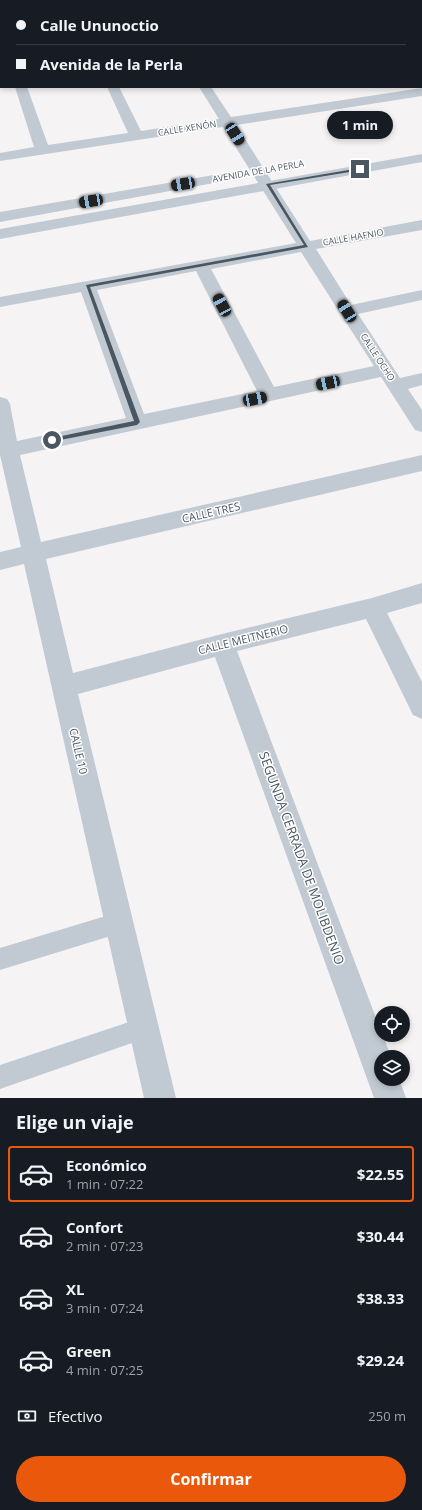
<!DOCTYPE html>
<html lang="es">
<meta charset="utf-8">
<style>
body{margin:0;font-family:"Open Sans",sans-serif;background:#242831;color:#f1f3f6;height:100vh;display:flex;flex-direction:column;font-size:15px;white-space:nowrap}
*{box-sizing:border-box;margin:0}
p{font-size:13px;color:#9ea1a6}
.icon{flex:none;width:22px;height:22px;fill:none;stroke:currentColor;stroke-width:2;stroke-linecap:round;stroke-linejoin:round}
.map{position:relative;height:1098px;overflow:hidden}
.sheet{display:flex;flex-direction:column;background:#171b24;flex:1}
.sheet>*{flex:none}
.banner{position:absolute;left:0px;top:0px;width:422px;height:88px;box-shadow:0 2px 6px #0003;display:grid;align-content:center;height:88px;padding:0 16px;background:#171b24}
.controls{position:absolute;left:374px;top:1006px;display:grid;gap:8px}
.controls a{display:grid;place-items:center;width:36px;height:36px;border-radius:50%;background:#171b24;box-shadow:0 2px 6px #0003;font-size:20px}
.end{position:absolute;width:18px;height:18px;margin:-9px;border:5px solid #4a5661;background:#fff;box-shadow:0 0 0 2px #fff}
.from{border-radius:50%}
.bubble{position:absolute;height:28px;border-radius:14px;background:#171b24;box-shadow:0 2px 6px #0003;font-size:13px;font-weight:700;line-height:28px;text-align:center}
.car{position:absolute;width:12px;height:24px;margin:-12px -6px;border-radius:5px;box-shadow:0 0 3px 1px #0007;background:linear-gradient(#222 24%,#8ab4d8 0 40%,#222 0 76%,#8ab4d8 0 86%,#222 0)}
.banner b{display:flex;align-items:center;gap:14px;height:38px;font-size:15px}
.banner b+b{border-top:1px solid #363941}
.banner i{width:10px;height:10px;background:#f1f3f6}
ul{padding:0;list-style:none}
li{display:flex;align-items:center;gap:12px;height:56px;margin:0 8px 6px;padding:0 8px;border:2px solid transparent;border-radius:4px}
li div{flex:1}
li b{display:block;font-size:15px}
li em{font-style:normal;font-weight:700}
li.on{border-color:#ea580c}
li>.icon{width:36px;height:36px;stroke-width:1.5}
h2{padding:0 16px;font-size:18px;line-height:48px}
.pay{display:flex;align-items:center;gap:10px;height:44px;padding:0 16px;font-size:15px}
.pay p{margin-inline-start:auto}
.action{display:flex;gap:8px;margin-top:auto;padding:8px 16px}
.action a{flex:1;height:46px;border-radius:24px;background:#ea580c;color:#fff;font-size:16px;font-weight:700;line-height:46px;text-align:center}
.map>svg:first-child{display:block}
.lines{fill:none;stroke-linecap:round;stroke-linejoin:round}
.service{fill:#c1cad2;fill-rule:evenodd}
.minor{fill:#c1cad2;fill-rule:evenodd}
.tertiary{fill:#c1cad2;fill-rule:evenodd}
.route{fill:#4a5661}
.labels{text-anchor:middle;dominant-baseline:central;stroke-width:3;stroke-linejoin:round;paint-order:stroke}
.far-street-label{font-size:9px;fill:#4a5661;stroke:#fff}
.street-label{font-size:11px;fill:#4a5661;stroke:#fff}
.near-street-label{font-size:13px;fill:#4a5661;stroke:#fff}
</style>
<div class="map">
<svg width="422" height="1098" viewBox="0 0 422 1098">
<rect width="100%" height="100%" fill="#f5f3f3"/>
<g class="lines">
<path class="service" d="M119,912L127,915L130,923L127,931L0,970V948Z
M144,1017L152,1020L155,1028L152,1036L0,1089V1065Z"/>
<path class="minor" d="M26,0H45L25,1Z
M144,0H156V1H144Z
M284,0H296L297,1H285Z
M307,0H326L306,1Z
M0,2H1V8H0Z
M421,17H422V23H421Z
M0,38H1V46H0Z
M421,47L422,48V56L421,55Z
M0,76H1V84H0Z
M15,87H27L48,145L128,133L107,87H119L141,131L219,119L199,87H211L231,117L422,88V96L236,125L310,241L422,220V230L316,249L351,305L422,290V300L358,314L400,378L422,373V385L408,389L422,410V432L415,430L381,377L20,455L41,542L422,455V471L46,559L73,673L222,634L372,598L422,583V603L387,613L422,682V719L413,715L366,619L237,651L381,1031V1035H383L391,1057H381V1079H399L406,1098H374L215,657L78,694L176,1098H144L24,564L0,570V552L21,547L0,455V397L7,399L10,404L17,441L126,418L81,292L0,307V297L296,243L223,127L0,161V153L34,147ZM301,252L374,366L274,387L211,269ZM196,271L257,391L144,414L97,290Z"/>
<path class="tertiary" d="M422,154V162L0,239V229Z
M231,172L236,173L238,176L236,179L0,222V212Z"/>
</g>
<path class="route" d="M360,168L362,170L270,185L308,247L90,287L140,422L137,425L50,442V439L52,438L134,421L86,285L304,245L266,184Z"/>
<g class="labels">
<g class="far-street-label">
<text transform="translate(187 128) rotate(-9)">CALLE XENÓN</text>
<text transform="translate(258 171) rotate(-10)">AVENIDA DE LA PERLA</text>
<text transform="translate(353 237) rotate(-10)">CALLE HAFNIO</text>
<text transform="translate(378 357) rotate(57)">CALLE OCHO</text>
</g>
<g class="street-label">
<text transform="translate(211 512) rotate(-13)">CALLE TRES</text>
<text transform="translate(243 639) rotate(-14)">CALLE MEITNERIO</text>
<text transform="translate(79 751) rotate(77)">CALLE 10</text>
</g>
<g class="near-street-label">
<text transform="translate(302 858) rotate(70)">SEGUNDA CERRADA DE MOLIBDENIO</text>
</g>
</g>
</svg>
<div class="controls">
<a><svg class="icon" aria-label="locate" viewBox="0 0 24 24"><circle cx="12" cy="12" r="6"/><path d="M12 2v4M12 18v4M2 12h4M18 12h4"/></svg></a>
<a><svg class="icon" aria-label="layers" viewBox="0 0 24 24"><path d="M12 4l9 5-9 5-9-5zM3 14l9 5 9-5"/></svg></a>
</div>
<i class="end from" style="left:52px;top:440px"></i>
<i class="end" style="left:360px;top:169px"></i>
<div class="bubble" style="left:327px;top:111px;width:66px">1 min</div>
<i class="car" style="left:235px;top:134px;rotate:147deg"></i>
<i class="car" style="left:183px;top:184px;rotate:260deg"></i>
<i class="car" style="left:91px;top:201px;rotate:260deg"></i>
<i class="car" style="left:222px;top:305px;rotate:332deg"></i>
<i class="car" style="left:347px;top:311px;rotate:328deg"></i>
<i class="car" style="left:328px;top:383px;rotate:258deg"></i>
<i class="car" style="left:255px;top:399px;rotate:79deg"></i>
<div class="banner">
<b><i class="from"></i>Calle Ununoctio</b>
<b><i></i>Avenida de la Perla</b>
</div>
</div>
<section class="sheet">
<h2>Elige un viaje</h2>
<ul>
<li class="on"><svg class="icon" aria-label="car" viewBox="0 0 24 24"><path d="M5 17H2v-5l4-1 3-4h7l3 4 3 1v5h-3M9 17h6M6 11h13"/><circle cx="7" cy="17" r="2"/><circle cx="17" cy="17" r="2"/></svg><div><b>Económico</b><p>1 min · 07:22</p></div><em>$22.55</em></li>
<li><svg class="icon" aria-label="car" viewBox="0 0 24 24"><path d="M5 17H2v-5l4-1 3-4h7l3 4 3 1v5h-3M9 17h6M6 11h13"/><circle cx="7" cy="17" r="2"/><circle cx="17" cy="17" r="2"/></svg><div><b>Confort</b><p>2 min · 07:23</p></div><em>$30.44</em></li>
<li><svg class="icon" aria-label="car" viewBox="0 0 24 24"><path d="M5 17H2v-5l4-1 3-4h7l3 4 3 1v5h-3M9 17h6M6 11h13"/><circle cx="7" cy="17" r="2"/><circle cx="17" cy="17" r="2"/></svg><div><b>XL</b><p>3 min · 07:24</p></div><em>$38.33</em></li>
<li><svg class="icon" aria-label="car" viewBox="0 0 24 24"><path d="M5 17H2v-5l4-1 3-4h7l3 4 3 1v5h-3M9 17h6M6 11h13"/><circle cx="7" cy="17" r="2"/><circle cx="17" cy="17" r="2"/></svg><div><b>Green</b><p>4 min · 07:25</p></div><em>$29.24</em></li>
</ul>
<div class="pay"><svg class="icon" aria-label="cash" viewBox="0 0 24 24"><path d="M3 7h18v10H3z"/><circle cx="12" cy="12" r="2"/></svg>Efectivo<p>250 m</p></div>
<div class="action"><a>Confirmar</a></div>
</section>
